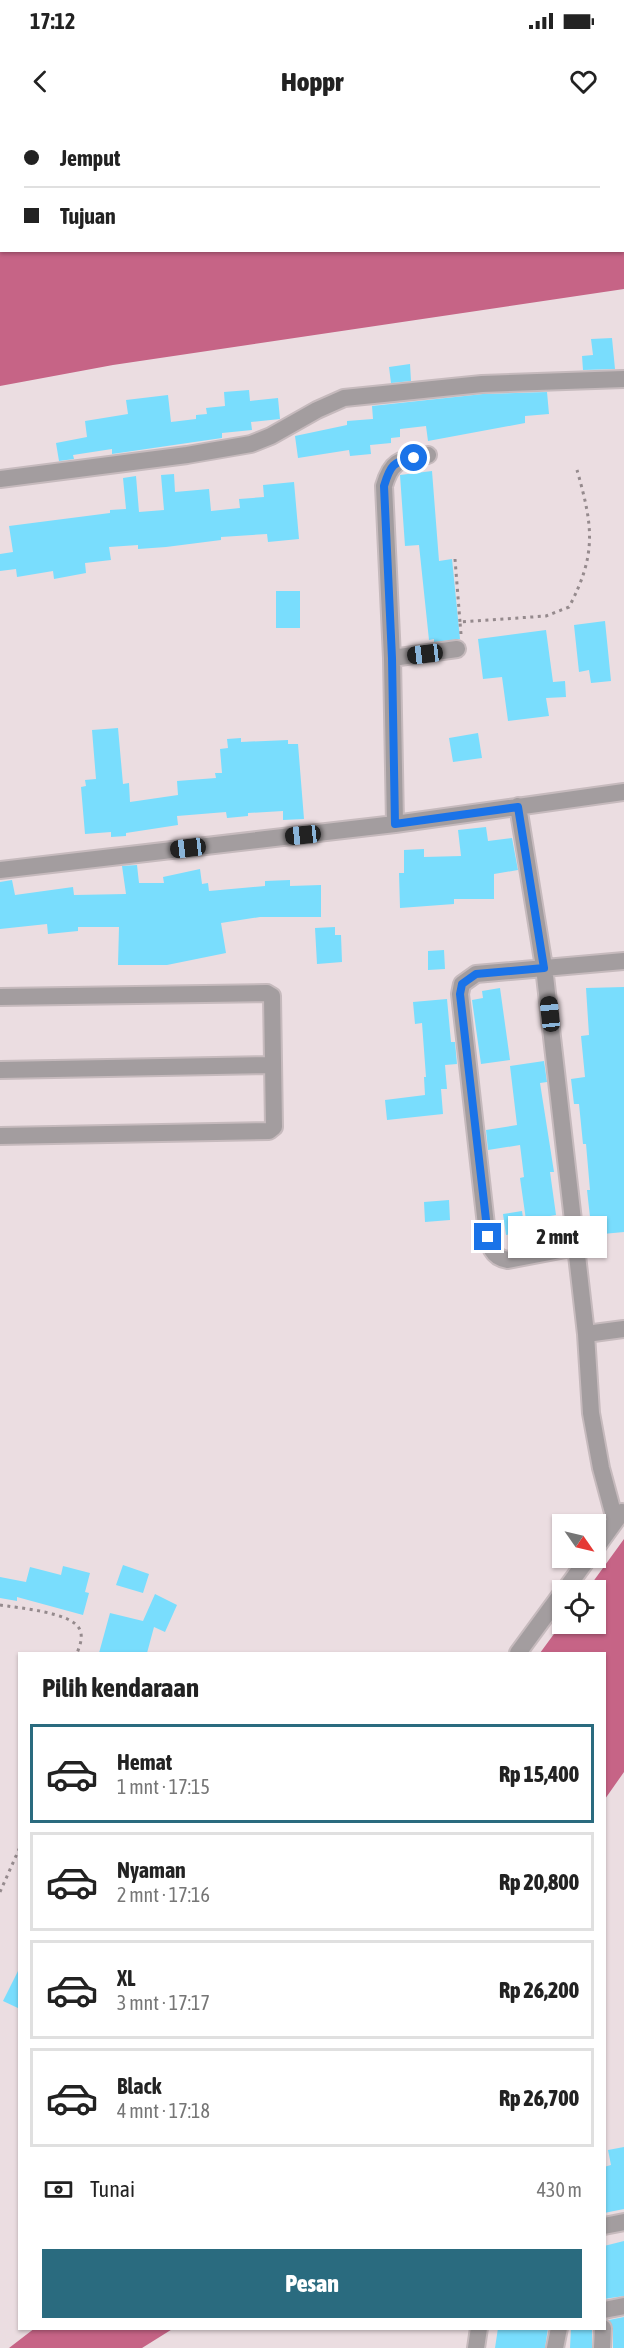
<!DOCTYPE html>
<html lang="id">
<meta charset="utf-8">
<style>
body{margin:0;font-family:"Asap Condensed",sans-serif;background:#f6f6f6;color:#222;height:100vh;display:flex;flex-direction:column;font-size:22px;white-space:nowrap}
*{box-sizing:border-box;margin:0}
p{font-size:20px;color:#767676}
.icon{flex:none;width:33px;height:33px;fill:none;stroke:currentColor;stroke-width:2;stroke-linecap:round;stroke-linejoin:round}
.map{position:relative;flex:1;overflow:hidden}
.side{position:absolute;left:18px;top:1532px;width:588px;height:678px;display:flex;flex-direction:column;background:#fff;border-radius:0px;box-shadow:0 2px 4px #0004}
.side>*{flex:none}
.top-card{position:absolute;left:0px;top:0px;width:624px;height:132px;box-shadow:0 2px 4px #0004;display:grid;align-content:center;height:132px;padding:0 24px;background:#fff}
.needle{width:39px;rotate:124deg}
.controls{position:absolute;left:552px;top:1394px;display:grid;gap:12px}
.controls a{display:grid;place-items:center;width:54px;height:54px;border-radius:0px;background:#fff;box-shadow:0 2px 4px #0004;font-size:30px}
.end{position:absolute;width:27px;height:27px;margin:-14px;border:8px solid #1a73e8;background:#fff;box-shadow:0 0 0 3px #fff}
.from{border-radius:50%}
.bubble{position:absolute;height:42px;border-radius:0px;background:#fff;box-shadow:0 2px 4px #0004;font-size:20px;font-weight:800;line-height:42px;text-align:center}
.car{position:absolute;width:18px;height:36px;margin:-18px -9px;border-radius:8px;box-shadow:0 0 4px 2px #0007;background:linear-gradient(#222 24%,#8ab4d8 0 40%,#222 0 76%,#8ab4d8 0 86%,#222 0)}
.top-card b{display:flex;align-items:center;gap:21px;height:57px;font-size:22px}
.top-card b+b{border-top:2px solid #e0e0e0}
.top-card i{width:15px;height:15px;background:#222}
ul{padding:0;list-style:none}
li{display:flex;align-items:center;gap:18px;height:99px;margin:0 12px 9px;padding:0 12px;border:3px solid #e0e0e0;border-radius:0px}
li div{flex:1}
li b{display:block;font-size:22px}
li em{font-style:normal;font-weight:800}
li.active{border-color:#2a6b7f}
li>.icon{width:54px;height:54px;stroke-width:1.5}
h2{padding:0 24px;font-size:27px;line-height:72px}
.pay{display:flex;align-items:center;gap:15px;height:66px;padding:0 24px;font-size:22px}
.pay p{margin-inline-start:auto}
.primary-button{display:flex;gap:12px;margin-top:auto;padding:12px 24px}
.primary-button a{flex:1;height:69px;border-radius:0px;background:#2a6b7f;color:#fff;font-size:24px;font-weight:800;line-height:69px;text-align:center}
.status{display:flex;justify-content:space-between;align-items:center;height:42px;padding:0 30px;background:#fff;direction:ltr}
.status svg{height:16px;fill:currentColor}
header{display:flex;justify-content:space-between;align-items:center;height:78px;padding:0 24px;background:#fff;font-size:27px;font-weight:800}
.map>svg:first-child{display:block}
.water{fill:#c66486;fill-rule:evenodd}
.building{fill:#79ddfd}
.lines{fill:none;stroke-linecap:round;stroke-linejoin:round}
.street-casing{stroke:#c6babd;stroke-width:20}
.path{stroke:#958a8d;stroke-width:3;stroke-dasharray:3 4.5;stroke-linecap:butt}
.street{stroke:#a39d9f;stroke-width:16}
.route{stroke:#1a73e8;stroke-width:8}
</style>
<div class="status"><b>17:12</b><svg viewBox="0 0 49 12"><path d="M0 12V9h3v3zM5 12V6h3v6zM10 12V3h3v9zM15 12V0h3v12zM26 1h20v11H26zM47 4h2v5h-2z"/></svg></div>
<header><svg class="icon" aria-label="back" viewBox="0 0 24 24"><path d="M15 5l-7 7 7 7"/></svg>Hoppr<svg class="icon" aria-label="heart" viewBox="0 0 24 24"><path d="M12 20l-8-8c-3-5 5-10 8-4 3-6 11-1 8 4z"/></svg></header>
<div class="map">
<svg width="624" height="2228" viewBox="0 0 624 2228">
<rect width="100%" height="100%" fill="#ebdde1"/>
<path class="water" d="M0,0H624V169L113,245L0,266ZM2,2H622V130H2Z
M624,1419V1652L605,1679L604,1533H540L562,1503H596V1470H587Z
M35,2208H174L142,2228H9Z"/>
<path class="building" d="M612,218L615,249L583,250L582,236L593,235L591,219Z
M410,244L411,261L391,263L389,247Z
M249,270L250,281L278,278L280,299L251,302L252,310L222,313V318L112,334V329L73,335L74,339L59,341L56,323L87,317L85,301L128,294L126,280L168,275L171,302L196,299V295L207,294L206,288L225,286L224,272Z
M547,272L549,294L525,296V303L428,321L426,306L400,309V317L391,318V323L370,325L371,334L350,336L349,330L298,338L295,316L347,305V301L373,299L372,286L483,274Z
M432,351L439,441L452,439L460,519L434,522V519L429,520L419,425L405,426L400,355Z
M174,354L175,372L209,369L211,391L240,388L239,379L264,377L263,365L294,362L299,419L268,422L267,414L221,417V420L166,427L138,429V425L109,427L111,440L85,443L86,453L54,459L53,451L17,457L16,449L0,451V434L13,432L9,406L110,393V390L126,389L123,358L136,356L139,392L164,390L161,355Z
M276,471H300V508H276Z
M605,501L611,561L591,563L589,550L579,552L574,505Z
M546,510L553,562L565,561L566,577L546,578L549,596L508,601L502,557L483,559L478,519Z
M118,608L123,664L129,663L130,682L178,675L177,661L216,658L215,653H222L220,629L228,628L227,619L241,618V622L288,620V624H298L304,699L283,700V691L248,693V696L227,698L226,692L177,696L178,705L126,713V716L111,717V712L85,714L81,667L86,666L85,660L96,659L92,610Z
M478,613L482,638L453,642L449,618Z
M486,707L488,721L512,718L518,750L494,754V779H454V784L400,788L399,753H404V730L424,729V737L461,736L458,710Z
M137,745L139,763H164L163,757L200,749L202,764L208,763L209,771L265,766V761L290,760V766L321,765V797H260L221,803L226,833L167,845H118L119,807H78V811L48,814L47,804L0,809V762L12,760L15,775L73,767L74,775L126,774L122,746Z
M335,807V815H341L342,842L317,844L315,808Z
M444,830L445,849L428,850V831Z
M624,867V1112L592,1115L587,1070H590L586,1024H583L579,984H574L571,959L585,957L581,916L589,915L586,868Z
M500,868L510,940L481,944L472,880L483,878L482,871Z
M447,879L451,922H455L457,944L445,945L447,969H441L443,994L387,1000L385,980L425,975L424,957H426L422,903L415,904L413,882Z
M544,941L547,962L540,963L554,1052H550L556,1095L526,1100L520,1058L524,1057L520,1025L488,1030L486,1010L517,1005L510,946Z
M449,1080L450,1100L425,1102L424,1082Z
M522,1091L525,1112L506,1115L503,1094Z
M123,1445L149,1454L143,1473L116,1465Z
M63,1446L90,1453L85,1472L89,1473L83,1495L17,1477V1481L0,1478V1457L26,1462L30,1447L61,1455Z
M155,1474L177,1485L165,1512L154,1507L147,1533H99L110,1493L143,1501Z
M20,1847V1889L3,1881Z
M624,2027V2089L604,2093V2047L611,2045L608,2030Z
M624,2121V2176L604,2179V2126Z
M624,2197V2228H613V2208L609,2200Z
M498,2208H548L545,2228H495Z
M571,2208H592V2228H570Z"/>
<g class="lines">
<defs>
<path id="street" d="M0,359L187,335L251,324L271,316L317,290L344,278L482,264L624,259
M392,538L457,529
M518,686L544,847L586,1214L591,1293L601,1348L615,1400
M395,704L392,538L384,366C392,338 402,340 428,335
M0,750L395,704L624,672
M0,877L267,873L272,876L274,1007L269,1011L0,1016
M0,950L272,945
M576,1127L508,1140C489,1137 489,1122 486,1105L460,874L462,864L476,854L624,841
M586,1214L624,1209
M596,1428L622,1392
M565,1470L589,1437
M518,1533L562,1473
M604,2106L624,2102
M604,2190L624,2186
M476,2228L479,2208
M555,2228L559,2208
M602,2228L603,2208"/>
</defs>
<use href="#street" class="street-casing"/>
<path class="path" d="M455,439L460,502
M461,514L460,502L546,496L569,487C597,434 593,406 577,350
M0,1485C18,1488 73,1492 80,1510C83,1517 80,1526 77,1533
M0,1772L20,1727"/>
<use href="#street" class="street"/>
</g>
<g class="lines">
<path class="route" d="M414,338C393,341 390,346 384,366L392,538L395,704L518,687L544,848L476,854L462,864L460,874L488,1117"/>
</g>
</svg>
<div class="controls">
<a><svg class="needle" viewBox="-14 -14 28 28"><path d="M0-13l5 13h-10z" fill="#e53935"/><path d="M0 13l5-13h-10z" fill="#767676"/></svg></a>
<a><svg class="icon" aria-label="locate" viewBox="0 0 24 24"><circle cx="12" cy="12" r="6"/><path d="M12 2v4M12 18v4M2 12h4M18 12h4"/></svg></a>
</div>
<i class="end from" style="left:414px;top:338px"></i>
<i class="end" style="left:488px;top:1117px"></i>
<div class="bubble" style="left:508px;top:1096px;width:99px">2 mnt</div>
<i class="car" style="left:425px;top:534px;rotate:263deg"></i>
<i class="car" style="left:303px;top:715px;rotate:264deg"></i>
<i class="car" style="left:188px;top:728px;rotate:263deg"></i>
<i class="car" style="left:550px;top:894px;rotate:354deg"></i>
<div class="top-card">
<b><i class="from"></i>Jemput</b>
<b><i></i>Tujuan</b>
</div>
<section class="side">
<h2>Pilih kendaraan</h2>
<ul>
<li class="active"><svg class="icon" aria-label="car" viewBox="0 0 24 24"><path d="M5 17H2v-5l4-1 3-4h7l3 4 3 1v5h-3M9 17h6M6 11h13"/><circle cx="7" cy="17" r="2"/><circle cx="17" cy="17" r="2"/></svg><div><b>Hemat</b><p>1 mnt · 17:15</p></div><em>Rp 15,400</em></li>
<li><svg class="icon" aria-label="car" viewBox="0 0 24 24"><path d="M5 17H2v-5l4-1 3-4h7l3 4 3 1v5h-3M9 17h6M6 11h13"/><circle cx="7" cy="17" r="2"/><circle cx="17" cy="17" r="2"/></svg><div><b>Nyaman</b><p>2 mnt · 17:16</p></div><em>Rp 20,800</em></li>
<li><svg class="icon" aria-label="car" viewBox="0 0 24 24"><path d="M5 17H2v-5l4-1 3-4h7l3 4 3 1v5h-3M9 17h6M6 11h13"/><circle cx="7" cy="17" r="2"/><circle cx="17" cy="17" r="2"/></svg><div><b>XL</b><p>3 mnt · 17:17</p></div><em>Rp 26,200</em></li>
<li><svg class="icon" aria-label="car" viewBox="0 0 24 24"><path d="M5 17H2v-5l4-1 3-4h7l3 4 3 1v5h-3M9 17h6M6 11h13"/><circle cx="7" cy="17" r="2"/><circle cx="17" cy="17" r="2"/></svg><div><b>Black</b><p>4 mnt · 17:18</p></div><em>Rp 26,700</em></li>
</ul>
<div class="pay"><svg class="icon" aria-label="cash" viewBox="0 0 24 24"><path d="M3 7h18v10H3z"/><circle cx="12" cy="12" r="2"/></svg>Tunai<p>430 m</p></div>
<div class="primary-button"><a>Pesan</a></div>
</section>
</div>
